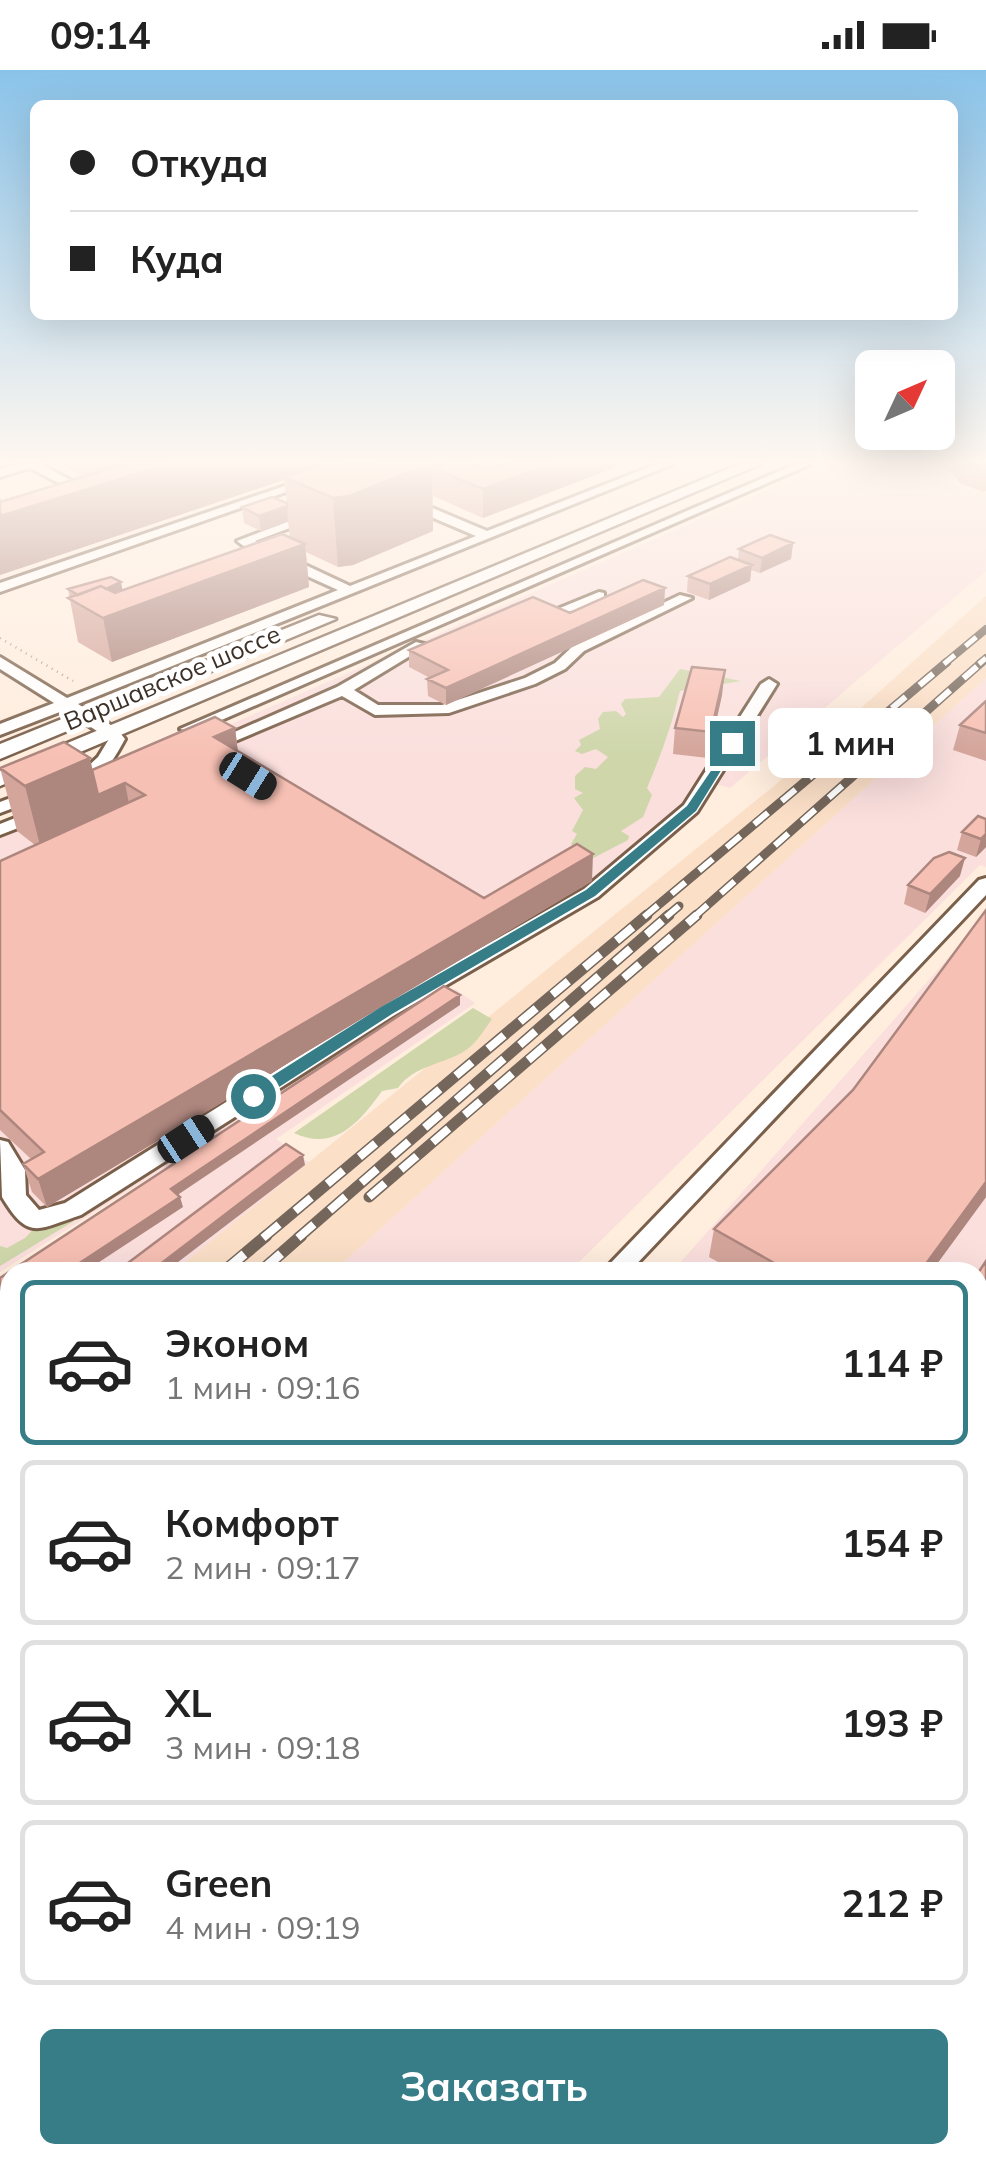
<!DOCTYPE html>
<html lang="ru">
<meta charset="utf-8">
<style>
body{margin:0;font-family:Mulish,sans-serif;background:#f6f6f6;color:#222;height:100vh;display:flex;flex-direction:column;font-size:38px;white-space:nowrap}
*{box-sizing:border-box;margin:0}
p{font-size:32px;color:#767676}
.icon{flex:none;width:55px;height:55px;fill:none;stroke:currentColor;stroke-width:2;stroke-linecap:round;stroke-linejoin:round}
.map{position:relative;flex:1;overflow:hidden}
.details{position:absolute;left:0px;top:1192px;width:988px;height:902px;display:flex;flex-direction:column;background:#fff;border-radius:30px 30px 0 0;box-shadow:0 10px 40px #0002}
.details>*{flex:none}
.guide{position:absolute;left:30px;top:30px;width:928px;height:220px;border-radius:15px;box-shadow:0 10px 40px #0002;display:grid;align-content:center;height:220px;padding:0 40px;background:#fff}
.needle{width:65px;rotate:46deg}
.tools{position:absolute;left:855px;top:280px;display:grid;gap:20px}
.tools a{display:grid;place-items:center;width:100px;height:100px;border-radius:15px;background:#fff;box-shadow:0 10px 40px #0002;font-size:50px}
.end{position:absolute;width:45px;height:45px;margin:-22px;border:12px solid #367d87;background:#fff;box-shadow:0 0 0 5px #fff}
.from{border-radius:50%}
.bubble{position:absolute;height:70px;border-radius:15px;background:#fff;box-shadow:0 10px 40px #0002;font-size:32px;font-weight:700;line-height:70px;text-align:center}
.car{position:absolute;width:30px;height:60px;margin:-30px -15px;border-radius:12px;box-shadow:0 0 8px 2px #0007;background:linear-gradient(#222 24%,#8ab4d8 0 40%,#222 0 76%,#8ab4d8 0 86%,#222 0)}
.guide b{display:flex;align-items:center;gap:35px;height:95px;font-size:38px}
.guide b+b{border-top:2px solid #e0e0e0}
.guide i{width:25px;height:25px;background:#222}
ul{padding:18px 0 0;list-style:none}
li{display:flex;align-items:center;gap:30px;height:165px;margin:0 20px 15px;padding:0 20px;border:5px solid #e0e0e0;border-radius:15px}
li div{flex:1}
li b{display:block;font-size:38px}
li em{font-style:normal;font-weight:700}
li.current{border-color:#367d87}
li>.icon{width:90px;height:90px;stroke-width:1.5}
.button{display:flex;gap:20px;margin-top:auto;padding:20px 40px}
.button a{flex:1;height:115px;border-radius:15px;background:#367d87;color:#fff;font-size:40px;font-weight:700;line-height:115px;text-align:center}
.status{display:flex;justify-content:space-between;align-items:center;height:70px;padding:0 50px;background:#fff;direction:ltr}
.status svg{height:28px;fill:currentColor}
.map>svg:first-child{display:block}
.industrial{fill:#fadfdd}
.built{fill:#fbdfc7}
.green{fill:#ced6aa}
.lines{fill:none;stroke-linecap:round;stroke-linejoin:round}
.minor-casing{stroke:#7a604b;stroke-width:6}
.major-casing{stroke:#7a604b;stroke-width:5}
.path{stroke:#a59689;stroke-width:2.5;stroke-dasharray:1 5;stroke-linecap:butt}
.minor{fill:#fff;fill-rule:evenodd}
.major{fill:#fff;fill-rule:evenodd}
.rail-far3-casing{stroke:#74665b;stroke-width:8}
.rail-far2-casing{stroke:#74665b;stroke-width:9}
.rail-far1-casing{stroke:#74665b;stroke-width:11}
.rail-casing{stroke:#74665b;stroke-width:12}
.rail-far3{stroke:#fff;stroke-width:5;stroke-dasharray:14;stroke-linecap:butt}
.rail-far2{stroke:#fff;stroke-width:6;stroke-dasharray:18;stroke-linecap:butt}
.rail-far1{stroke:#fff;stroke-width:8;stroke-dasharray:21;stroke-linecap:butt}
.rail{stroke:#fff;stroke-width:9;stroke-dasharray:28;stroke-linecap:butt}
.wall{fill:#d4a59b}
.shaded-wall{fill:#ad867e}
.building{fill:#f7c0b4;stroke:#ad867e;stroke-width:2.5}
.route{fill:#367d87}
.labels{text-anchor:middle;dominant-baseline:central;stroke-width:10;stroke-linejoin:round;paint-order:stroke}
.far-street-label{font-size:25px;fill:#3c3027;stroke:#fff}
</style>
<div class="status"><b>09:14</b><svg viewBox="0 0 49 12"><path d="M0 12V9h3v3zM5 12V6h3v6zM10 12V3h3v9zM15 12V0h3v12zM26 1h20v11H26zM47 4h2v5h-2z"/></svg></div>
<div class="map">
<svg width="986" height="2094" viewBox="0 0 986 2094">
<rect width="100%" height="100%" fill="#ffedde"/>
<path class="industrial" d="M827,394H925L935,409L986,423V501L730,718L713,713L606,818L0,1202V755Z
M986,608V797L980,795L569,1202H333Z
M986,845V2094H241L228,2085H978V1202H672Z
M455,919L475,933L276,1069L311,1094L173,1202H12Z
M10,1497V1756L0,1766V1506Z
M0,2000L10,2008V2085H104L115,2094H0Z"/>
<path class="built" d="M986,526V608L333,1202H173L774,716Z
M10,1330V1497L0,1506V1338Z"/>
<path class="green" d="M680,599L741,611L680,621C671,658 660,687 647,718L652,725L643,747L621,761L629,766L628,770L578,796L576,779L571,774L577,764L572,761L583,740L574,728L583,723L575,719V706L585,697L596,699L608,687L596,679L582,684L575,681L581,675L579,670L600,659L598,649L603,642L616,641L623,647L626,644L621,634L625,629L659,627Z
M473,938L492,949C485,958 477,973 466,980C446,994 414,995 398,1018L382,1021C359,1053 334,1082 294,1063Z
M47,1145L71,1147L74,1151L0,1196V1176L7,1178L25,1168Z"/>
<g class="lines">
<defs>
<path id="minor" d="M19,394H40L98,425L88,428L30,398L0,407V399Z
M349,394H366L0,522V513Z
M657,394H673L78,634L117,659L125,669C116,685 106,707 85,705L83,701L98,687L109,669L65,640L0,665V654L54,633L0,599V587L67,628L338,520L276,492V486H286L350,516L476,466L403,435V429H411L487,461Z
M796,394H811L194,662L180,659Z
M311,443L322,446L255,471L265,476L277,472L284,476C267,488 253,484 237,471Z
M599,522L604,523V529L556,549L532,540L539,536L555,540Z
M680,525L692,528L584,581L565,599L535,614L449,643L375,645L342,626L228,674L214,671L337,617L416,572L428,575L354,620L378,635H442L525,608L555,593L574,575Z
M769,609L777,614L697,742L598,827L393,946L81,1145C38,1159 29,1172 2,1127L0,1070L8,1072L25,1100L26,1125L39,1140L65,1133L379,936L584,819L684,735L761,614Z
M34,719L40,720V728L0,743V732Z
M43,737L49,738V746L0,765V754Z
M986,808V825L629,1202H602L979,810Z
M10,1785V1824L0,1828V1789Z
M0,1931L10,1936V1978L0,1973Z
M156,2085H204L208,2094H160Z"/>
<path id="major" d="M740,394H761L0,716V701Z
M319,545L336,549L0,689V674Z"/>
</defs>
<use href="#minor" class="minor-casing"/>
<use href="#major" class="major-casing"/>
<path class="path" d="M0,430L20,426
M0,568L73,611"/>
<use href="#minor" class="minor"/>
<use href="#major" class="major"/>
<defs>
<path id="rail-far3" d="M944,594L986,559
M979,594L986,588"/>
<path id="rail-far2" d="M644,847L947,592
M666,847L679,836
M694,847L982,592"/>
<path id="rail-far1" d="M369,1127L697,845
M263,1168L647,845
M298,1168L669,845"/>
<path id="rail" d="M223,1202L266,1166
M260,1202L301,1166
M0,1391L10,1382
M0,1422L10,1414
M0,1444L10,1435"/>
</defs>
<use href="#rail-far3" class="rail-far3-casing"/>
<use href="#rail-far2" class="rail-far2-casing"/>
<use href="#rail-far1" class="rail-far1-casing"/>
<use href="#rail" class="rail-casing"/>
<use href="#rail-far3" class="rail-far3"/>
<use href="#rail-far2" class="rail-far2"/>
<use href="#rail-far1" class="rail-far1"/>
<use href="#rail" class="rail"/>
</g>
<path class="wall" d="M60,394H473L487,399L503,394H624L483,448L433,426L432,411L433,461L353,495L338,497L306,482L309,517L112,592L78,572L68,519L123,521L290,467L288,451L261,461L244,453L242,437L287,433L284,410L0,505V432L84,406Z
M952,394H986V421L984,422L961,414L951,402Z
M793,473L791,489L760,503L751,500L750,511L709,530L687,522L688,506L738,489L739,479Z
M665,518L664,535L446,635L428,626L427,609L430,608L409,597V580Z
M722,625L708,688L673,684L675,658Z
M986,631V691L953,680L960,655Z
M235,658L238,681L484,828L592,811L47,1137L32,1122L23,1094L31,1089L0,1060V791L35,775L17,761L0,698L92,700Z
M986,749V777L976,787L957,780L962,762Z
M960,806L925,843L904,834L908,815Z
M986,840V1127L931,1202H736L709,1187L714,1159L853,1020Z
M986,1191V1616L978,1611V1203Z
M986,1684V1896L978,1890V1700Z"/>
<path class="shaded-wall" d="M102,394H334L284,407V410L0,505V446L106,413Z
M430,394H459L432,398L433,461L353,495L338,497L333,428Z
M551,394H624L483,448V419Z
M287,436L288,451L261,461L259,446Z
M793,473L791,489L760,503L762,488Z
M305,474L309,517L112,592L103,548Z
M752,495L750,511L709,530L710,514Z
M121,512L124,528H83Z
M665,518L664,535L446,635V618Z
M725,600L722,625L708,688L711,662Z
M235,658L238,684L214,667Z
M90,688L98,725L125,713L130,739L41,779L25,716Z
M986,764V777L976,787L981,769Z
M593,784L592,811L47,1137L38,1109Z
M965,788L960,806L925,843L930,824Z
M460,925V935L173,1128L171,1119Z
M303,1085L305,1095L165,1202H150Z
M986,1112V1127L931,1202H920Z
M180,1127L183,1137L84,1202H66Z
M10,1240V1252L0,1258V1247Z
M10,1310V1322L0,1330V1318Z"/>
<path class="building" d="M124,394H169L0,446V432Z
M323,394H430L349,426L333,428L284,407Z
M446,394H473L487,399L503,394H551L483,419L432,398Z
M968,394H986V399Z
M272,427L287,433V436L259,446L242,437Z
M282,464L305,474L103,548L68,528L101,516L115,523Z
M770,465L793,473L762,488L739,479Z
M730,487L752,495L710,514L688,506Z
M111,507L121,512L106,519L101,516L78,525L68,519Z
M643,510L665,518L446,618L427,609L448,600L409,580L533,527L570,543Z
M692,597L725,600L711,662L675,658Z
M986,631V663L960,655Z
M215,647L235,658L214,667L484,828L577,774L593,784L38,1109L23,1094L44,1082L0,1040V791L145,725L125,713L98,725L92,700Z
M64,672L90,688L25,716L0,698Z
M978,746L986,749V764L981,769L962,762Z
M949,782L965,788L930,824L908,815L934,788Z
M986,840V1112L920,1202H790L714,1159L853,1020Z
M444,916L460,925L171,1119L180,1127L66,1202H10V1240L0,1247V1208Z
M286,1074L303,1085L150,1202H116Z
M986,1191V1583L978,1578V1203Z
M10,1282V1310L0,1318V1290Z
M986,1685V1865L978,1859V1700Z
M0,2083L10,2094H0Z"/>
<linearGradient id="sky" x2="0" y2="1"><stop stop-color="#8ac3e9"/><stop offset="0.57" stop-color="#fff7f0"/><stop offset="1" stop-color="#fff7f0" stop-opacity="0"/></linearGradient>
<rect width="986" height="687" fill="url(#sky)"/>
<path class="route" d="M732,670L738,673L696,741L595,826L392,944L259,1030H247V1022L381,937L586,820L687,736Z"/>
<g class="labels">
<g class="far-street-label">
<text transform="translate(172 607) rotate(-23)">Варшавское шоссе</text>
</g>
</g>
</svg>
<div class="tools">
<a><svg class="needle" viewBox="-14 -14 28 28"><path d="M0-13l5 13h-10z" fill="#e53935"/><path d="M0 13l5-13h-10z" fill="#767676"/></svg></a>
</div>
<i class="end from" style="left:253px;top:1026px"></i>
<i class="end" style="left:732px;top:673px"></i>
<div class="bubble" style="left:768px;top:638px;width:165px">1 мин</div>
<i class="car" style="left:248px;top:706px;rotate:122deg"></i>
<i class="car" style="left:186px;top:1069px;rotate:57deg"></i>
<div class="guide">
<b><i class="from"></i>Откуда</b>
<b><i></i>Куда</b>
</div>
<section class="details">
<ul>
<li class="current"><svg class="icon" aria-label="car" viewBox="0 0 24 24"><path d="M5 17H2v-5l4-1 3-4h7l3 4 3 1v5h-3M9 17h6M6 11h13"/><circle cx="7" cy="17" r="2"/><circle cx="17" cy="17" r="2"/></svg><div><b>Эконом</b><p>1 мин · 09:16</p></div><em>114 ₽</em></li>
<li><svg class="icon" aria-label="car" viewBox="0 0 24 24"><path d="M5 17H2v-5l4-1 3-4h7l3 4 3 1v5h-3M9 17h6M6 11h13"/><circle cx="7" cy="17" r="2"/><circle cx="17" cy="17" r="2"/></svg><div><b>Комфорт</b><p>2 мин · 09:17</p></div><em>154 ₽</em></li>
<li><svg class="icon" aria-label="car" viewBox="0 0 24 24"><path d="M5 17H2v-5l4-1 3-4h7l3 4 3 1v5h-3M9 17h6M6 11h13"/><circle cx="7" cy="17" r="2"/><circle cx="17" cy="17" r="2"/></svg><div><b>XL</b><p>3 мин · 09:18</p></div><em>193 ₽</em></li>
<li><svg class="icon" aria-label="car" viewBox="0 0 24 24"><path d="M5 17H2v-5l4-1 3-4h7l3 4 3 1v5h-3M9 17h6M6 11h13"/><circle cx="7" cy="17" r="2"/><circle cx="17" cy="17" r="2"/></svg><div><b>Green</b><p>4 мин · 09:19</p></div><em>212 ₽</em></li>
</ul>
<div class="button"><a>Заказать</a></div>
</section>
</div>
